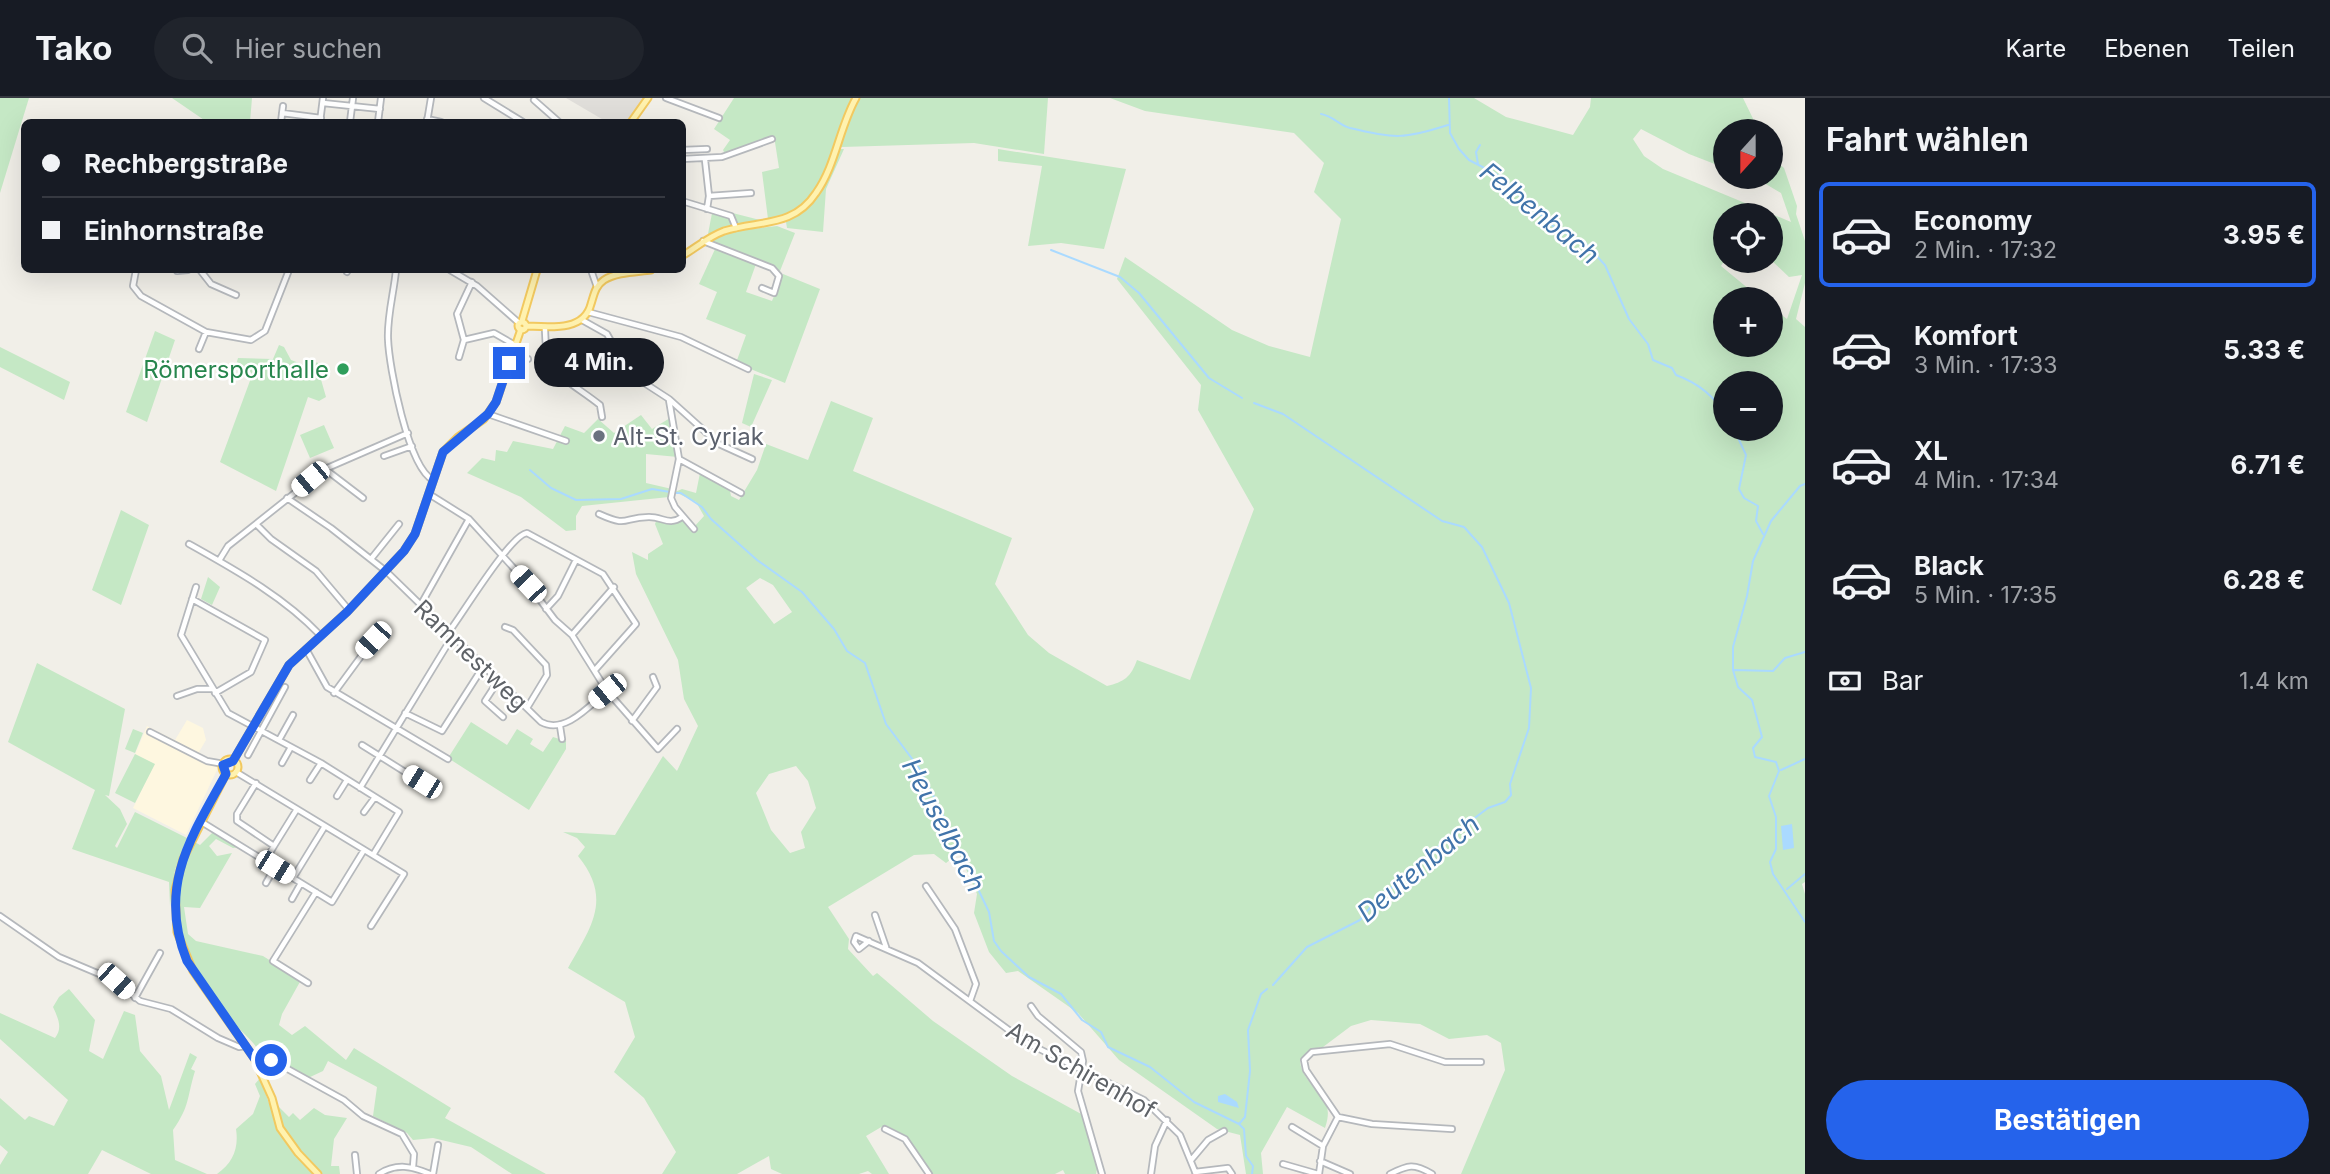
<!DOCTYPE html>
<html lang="de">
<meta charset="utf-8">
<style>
body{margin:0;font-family:Inter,sans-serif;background:#20242c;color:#f1f3f6;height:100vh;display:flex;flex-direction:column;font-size:26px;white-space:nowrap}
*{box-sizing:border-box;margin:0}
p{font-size:23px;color:#9ea1a6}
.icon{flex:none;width:38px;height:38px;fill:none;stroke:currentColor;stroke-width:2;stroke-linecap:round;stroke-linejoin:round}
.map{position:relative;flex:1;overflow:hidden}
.drawer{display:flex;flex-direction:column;background:#171b24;width:525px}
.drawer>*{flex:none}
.hud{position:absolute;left:21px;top:21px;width:665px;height:154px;border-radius:10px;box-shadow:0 7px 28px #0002;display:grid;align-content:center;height:154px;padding:0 21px;background:#171b24}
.needle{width:46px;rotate:201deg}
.fabs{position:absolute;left:1713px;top:21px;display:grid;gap:14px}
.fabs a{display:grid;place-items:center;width:70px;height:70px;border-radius:50%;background:#171b24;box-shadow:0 7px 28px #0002;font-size:35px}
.end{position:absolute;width:32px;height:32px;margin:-16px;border:9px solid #2563eb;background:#fff;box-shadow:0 0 0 4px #fff}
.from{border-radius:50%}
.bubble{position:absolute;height:49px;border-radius:24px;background:#171b24;box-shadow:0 7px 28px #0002;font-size:23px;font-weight:700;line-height:49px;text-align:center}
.car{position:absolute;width:21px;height:42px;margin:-21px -10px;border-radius:9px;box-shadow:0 0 5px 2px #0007;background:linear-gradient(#fff 24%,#345 0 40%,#fff 0 76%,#345 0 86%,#fff 0)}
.hud b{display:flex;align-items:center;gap:24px;height:66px;font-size:26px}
.hud b+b{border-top:2px solid #363941}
.hud i{width:18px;height:18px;background:#f1f3f6}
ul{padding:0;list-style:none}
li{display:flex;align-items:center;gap:21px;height:105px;margin:0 14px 10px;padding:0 7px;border:4px solid transparent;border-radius:10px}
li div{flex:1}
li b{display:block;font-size:26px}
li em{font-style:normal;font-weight:700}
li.current{border-color:#2563eb}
li>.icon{width:63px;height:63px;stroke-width:1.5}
h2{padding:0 21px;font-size:32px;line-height:84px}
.pay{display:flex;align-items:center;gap:18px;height:77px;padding:0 21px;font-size:26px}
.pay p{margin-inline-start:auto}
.button{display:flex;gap:14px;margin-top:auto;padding:14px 21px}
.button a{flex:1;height:80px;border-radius:42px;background:#2563eb;color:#fff;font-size:28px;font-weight:700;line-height:80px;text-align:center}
header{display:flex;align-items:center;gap:42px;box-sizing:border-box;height:98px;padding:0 35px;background:#171b24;border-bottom:2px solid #363941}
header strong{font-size:33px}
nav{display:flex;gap:38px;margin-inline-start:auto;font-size:24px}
.search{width:490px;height:63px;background:#20242c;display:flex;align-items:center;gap:18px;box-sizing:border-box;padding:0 24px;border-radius:38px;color:#9ea1a6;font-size:26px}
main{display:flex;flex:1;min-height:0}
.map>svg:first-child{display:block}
.commercial{fill:#fef7e0}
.industrial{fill:#e0deda}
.green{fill:#c5e8c5;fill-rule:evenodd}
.water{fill:#aadaff}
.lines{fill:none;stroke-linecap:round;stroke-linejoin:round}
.stream{stroke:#aadaff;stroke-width:2}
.minor-casing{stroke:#b5b8bc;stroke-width:8}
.major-casing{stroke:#f2c960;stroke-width:9}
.minor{stroke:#fff;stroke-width:4.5}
.major{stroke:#fff2af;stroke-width:5}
.route{stroke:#2563eb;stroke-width:9}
.leisure-dot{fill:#2e9e5b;stroke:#fff;stroke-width:2.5}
.worship-dot{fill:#6b7280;stroke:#fff;stroke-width:2.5}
.labels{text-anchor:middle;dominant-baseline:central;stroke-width:5;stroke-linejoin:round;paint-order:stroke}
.leisure-label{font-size:24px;fill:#27864d;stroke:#fff;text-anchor:end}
.worship-label{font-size:24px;fill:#5b616d;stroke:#fff;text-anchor:start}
.street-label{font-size:24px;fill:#5f6368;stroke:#fff}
.water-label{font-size:26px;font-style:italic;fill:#4174aa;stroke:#fff}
</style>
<header>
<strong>Tako</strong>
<div class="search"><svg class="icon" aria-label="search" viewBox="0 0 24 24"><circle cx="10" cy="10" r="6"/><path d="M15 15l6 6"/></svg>Hier suchen</div>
<nav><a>Karte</a><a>Ebenen</a><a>Teilen</a></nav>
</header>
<main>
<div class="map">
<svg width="1805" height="1076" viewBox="0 0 1805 1076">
<rect width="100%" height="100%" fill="#f1efe8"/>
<path class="commercial" d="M187,622L203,630L206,642L199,654L218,670L186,737L133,710L154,666L135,656L147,628L175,642Z"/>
<path class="industrial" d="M566,0H645L629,24H607Z"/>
<path class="green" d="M0,0H29L0,95Z
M172,0H252L250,24H207Z
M734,0H854C833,40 830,103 781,121C758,129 732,128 708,136L713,110L760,122L768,121L762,74L779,70L774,38L725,56L723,52L730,42L714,31Z
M859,0H1048L1044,56L974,45L842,49L839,47Z
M1110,0H1474L1506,19L1573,37L1590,9L1591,0H1743L1759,33H1726L1725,70L1689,56L1641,31L1633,41L1644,58L1663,71L1791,124L1781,95L1754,79H1771L1772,60L1784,70L1797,108L1796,116L1805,143V185L1796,221L1805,229V784L1802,786L1805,796V1076H1461L1505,972L1501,945L1487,937L1449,941L1420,926L1371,922L1351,928L1323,949L1311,951L1300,963C1303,992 1338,993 1325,1030L1287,1009L1261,1055L1263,1076H1246L1240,1037L1217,1031L1119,962L1078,915L1018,873L1006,875L989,854L974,815L977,796L959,755L946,765L934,756L914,757L828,809L849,841L848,851L873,878L877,875L933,923L1012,978L1083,1017L1098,1067L1096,1076H1065L1063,1072L1055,1076H930L905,1038L883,1028L866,1038L889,1076H872L868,1073L859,1076H782L771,1071L769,1058L737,1076H662L676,1054L644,1000L614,974L635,939L625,904L568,870C591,829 613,801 578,758L585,749L577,740L563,734L615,737L663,658L677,673L698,628L684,601L678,562L636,476L632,454L648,462V456L663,446L655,426L657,421L668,425L683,421L694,429L704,418L696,404L675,394L682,391L696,395L700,375L730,393L731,398L739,402L757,372L766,346L808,362L831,303L873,320L853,373L1012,440L995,486L1028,537L1049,555L1107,588C1124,584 1131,579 1137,562L1190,582L1254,411L1198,312L1201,287L1117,181L1125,159L1232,232L1269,248L1310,259L1341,121L1314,94L1324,65L1294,35L1145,13ZM1726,117H1771V162L1789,179L1802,177L1787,221L1771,209V247H1726V201H1761L1721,168L1726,160ZM1726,285H1771V331H1726ZM760,480L773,487L792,514L774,526L746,490ZM796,668L808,683L816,710L801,734L805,750L790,755L771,732L756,695L769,676Z
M840,51H844L826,91L823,134L787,130L786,124L805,112L821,93Z
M998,51L1126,71L1104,151L1061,145L1028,148L1042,68L998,63Z
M777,128L795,135L780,173L709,143L734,133Z
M716,149L756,166L746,194L772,203L783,176L820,191L785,285L736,265L746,237L706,221L717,194L699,186Z
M155,233L175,242L147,324L126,314Z
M279,247L284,249L291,262L312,270L317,264L323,275L320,278L326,299L319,303L308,299L276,393L220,364L251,280V274L236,267L238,260L273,261Z
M0,249L70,284L64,302L0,269Z
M754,276L772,282L751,329L742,325Z
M641,317L652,331L670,320L678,359L646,356V385L672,391L669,399L582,408L576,418V432L566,433L521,399L467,375L482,360L495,363L496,352L507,354L513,343L553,351L565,328L584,335L598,321L614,335Z
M324,327L334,350L310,360L300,337Z
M121,412L149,427L121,507L92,492Z
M208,479L220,489L212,507L201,501Z
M37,565L125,611L109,698L105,697L120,711L127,726L115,748L117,750L135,714L187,740L175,772L170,808L169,784L72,751L95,692L8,644Z
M471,624L507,647L517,631L533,641L530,646L543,654L553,639L566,643V651L529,712L448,660Z
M133,631L143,635L135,655L125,651Z
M135,656L155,666L135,705L115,695Z
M214,733L241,749L233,750L216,741L209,748L217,758L232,755L200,810L184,809L188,836L196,843L263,858L301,882L282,916L279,927L292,937L305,928L346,962L354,950L451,1010L445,1020L546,1076H512L471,1049L433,1040L413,1042L407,1035L373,1018L377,989L328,963L323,973L308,980L260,958C258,946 245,938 238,929C191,863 154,828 193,743L200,747Z
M69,891L95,922L89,953L103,961L124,913L135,917L140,953L161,978L169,1012L190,955L197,959L191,971L195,973C187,999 190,1008 173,1032L175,1062L207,1076H151L102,1052L88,1076H0V1067L8,1054L0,1047V1000L25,1022L29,1018L54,1028L68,1002L0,941V915L55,940C63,930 58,920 53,909L59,899Z
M260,980L269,1005L277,1007L289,1019L293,1015L300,1022L314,1010L325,1017L347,1020L334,1041L331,1068H339L340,1076H217C233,1065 239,1050 236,1031L253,1016L260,998L255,986Z"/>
<path class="water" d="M1792,726L1794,750L1783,752L1781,728Z
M1225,996L1237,1004L1239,1010L1218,1004V998Z"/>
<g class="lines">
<path class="stream" d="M1449,0L1450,35L1459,51L1469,62L1496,76L1554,129L1585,145L1605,167L1629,221L1648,246L1653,262L1672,270L1676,277C1698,285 1714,297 1726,318
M1321,16C1333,18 1339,27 1350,30C1395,41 1404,41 1448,27
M1478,66L1476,54L1480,47
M1051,152L1120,179L1139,195L1209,280L1242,300
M1254,305L1283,316L1442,423L1464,429L1482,449L1509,505L1531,590L1529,630L1510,686L1511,697L1505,704L1488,710L1448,740L1373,806L1360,822L1307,849L1273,887
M1734,331L1746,357L1739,391L1744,400L1758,408L1756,423L1763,436
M530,372L551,390L576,402L621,401L652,391L670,394
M1805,386L1800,388L1771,423L1753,463L1747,498L1733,549V572L1738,589L1752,602L1762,639L1753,650L1755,659L1776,664L1779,673L1769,698L1776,719V751L1770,764L1773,776L1805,824
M674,395H681L702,409L711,421L757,462L802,494L834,531L847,553L865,565L886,626L919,670L936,703L989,814L994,843L1001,853L1029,879L1061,896L1082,922L1101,934L1108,949L1150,969L1194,1004L1239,1026
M1734,572L1773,573L1785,560L1805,554
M1781,672L1805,661
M1787,791L1805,776
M1252,1076L1253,1068L1246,1058L1244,1031L1239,1026L1245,1019L1250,973L1248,932L1261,896L1267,891"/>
<defs>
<path id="minor" d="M484,0L523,24
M666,0L719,20
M534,2L559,24
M323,5L380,11
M282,15L321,20
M427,21L441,24
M281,24L283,8
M320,24L323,0
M350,24L353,0
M378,24L381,0
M427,24L431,0
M682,52L707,51
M682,61L722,59L772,41
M705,62L709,98L707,111
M709,98L751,95
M682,103L731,118L736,130
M703,143L772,170L779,178L774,195L762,190
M136,172L133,188L141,198L206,234L251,242L265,233L289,172
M200,172L211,186L236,197
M396,172C394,194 387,218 388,241C389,269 408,369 433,382
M450,172L477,188L519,225
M591,172L597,189
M177,173L188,172
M347,174L348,172
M472,184L457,216L464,242L494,235L515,247
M588,214L681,239L748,271
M582,222L607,236L629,275L669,301L719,346L752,361
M545,229C544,277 566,280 600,307L602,319
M199,251L206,234
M459,259L464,242
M510,265L528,261
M669,302L679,361L671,400L675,409L694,431
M488,316L566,343
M384,358L412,348
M679,361L741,395
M325,371L363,400
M429,396L469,421L528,486L555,522L572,537L607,593L658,651L677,631
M287,400L331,430L387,474L541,624C565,637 590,607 607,593
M599,416C630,430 622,419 649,419C663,419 669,428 682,419
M256,426L271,441L316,473L349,512
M189,446C235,472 283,498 320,537
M220,461L228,448L325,371L408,335
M371,461L399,426
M196,489L181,537L228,615L321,665L399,714L373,757
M192,501L265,542L251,574L215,595
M420,508L469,421
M546,511L558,498L576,462
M505,529L513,532L546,567L547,577L527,610
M448,535C462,517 510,437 527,435L603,476L636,526L595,572
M572,537L614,489
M306,551L327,589L448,661
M498,583L485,603L503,619
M334,595L373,542
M177,598L197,591H213
M405,615L442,633L483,569
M632,623L657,589L653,579
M560,628L562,641
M150,634L207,663L224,666
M279,642L293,617
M362,647L421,684
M248,657L285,589
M282,665L291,649
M236,674L404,776L371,828
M310,682L321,665
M256,685L237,716V723L274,748L297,711
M360,690L452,539
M337,698L347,682
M364,714L375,699
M200,723L332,804L364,752
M265,763L274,748
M293,780L325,728
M266,785L275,769
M926,788L955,831L976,886L970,903
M292,801L301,785
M875,817L886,849
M0,818L59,859L116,883L140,903L171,911L218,940L239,949L246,948
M869,843L859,851L854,844L856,838L918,865L1025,944L1144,1002L1180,1037L1196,1076
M308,885L273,863L316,794
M135,900L160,855
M1031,908L1038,918L1081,954L1083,963L1078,993L1102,1076
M254,960L284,969L344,1002L363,1018L402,1036L414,1056L413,1069
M1338,1019L1372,1026L1452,1031
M1292,1029L1323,1048
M885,1031L905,1041L929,1076
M355,1057L357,1076
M1192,1061L1208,1042L1224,1033
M1320,1063L1350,1076
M1283,1066L1318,1076
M1195,1074L1228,1070L1232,1076
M379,1076C396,1065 412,1068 430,1076
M433,1076L438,1047
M1151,1076L1155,1048L1167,1022
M1319,1076L1323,1048L1338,1019L1306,972L1304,962L1312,954L1390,946L1445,964H1481
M1390,1076C1408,1067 1414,1065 1432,1076"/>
<path id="major" d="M631,24L648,0
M682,158C697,149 708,139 724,133C759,122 793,130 816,95C836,67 839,30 856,0
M522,223L537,172
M518 228a4 4 0 1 1 8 0a4 4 0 1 1-8 0Z
M526,228C549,229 584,234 591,206C594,197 595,188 604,182C616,174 637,174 651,172
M222 669a8 8 0 1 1 16 0a8 8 0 1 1-16 0Z
M233,663L289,567L349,512L404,453L415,436L443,354L458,339L484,321L496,304L521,231
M226,676L183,761L175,792L177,834L193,873L254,960L272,1000L280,1030L298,1055L318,1076"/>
</defs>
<use href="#minor" class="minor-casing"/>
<use href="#major" class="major-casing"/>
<use href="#minor" class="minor"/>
<use href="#major" class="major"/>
</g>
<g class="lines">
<path class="route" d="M271,962L254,960L187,863C157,789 191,739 226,676L223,667L233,663L289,567L347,514L404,453L415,436L443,354L488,316L496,304L509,265"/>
</g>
<circle class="leisure-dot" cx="343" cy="271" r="7"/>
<circle class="worship-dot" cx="599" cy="338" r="7"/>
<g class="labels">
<g class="leisure-label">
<text x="329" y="271">Römersporthalle</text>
</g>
<g class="worship-label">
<text x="613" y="338">Alt-St. Cyriak</text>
</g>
<g class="street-label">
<text transform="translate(471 557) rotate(44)">Ramnestweg</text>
<text transform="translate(1081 972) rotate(30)">Am Schirenhof</text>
</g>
<g class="water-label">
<text transform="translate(1540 115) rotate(39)">Felbenbach</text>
<text transform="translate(944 727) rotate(62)">Heuselbach</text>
<text transform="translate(1418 770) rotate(-40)">Deutenbach</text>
</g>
</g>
</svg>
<div class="fabs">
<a><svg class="needle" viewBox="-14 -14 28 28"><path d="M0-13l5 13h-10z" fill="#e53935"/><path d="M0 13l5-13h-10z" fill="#9ea1a6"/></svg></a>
<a><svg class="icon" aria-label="locate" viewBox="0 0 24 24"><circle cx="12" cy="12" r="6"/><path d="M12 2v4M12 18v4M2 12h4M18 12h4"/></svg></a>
<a>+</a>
<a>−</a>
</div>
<i class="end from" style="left:271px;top:962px"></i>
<i class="end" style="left:509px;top:265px"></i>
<div class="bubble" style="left:534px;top:240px;width:130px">4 Min.</div>
<i class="car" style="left:310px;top:381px;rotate:230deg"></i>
<i class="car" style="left:528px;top:486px;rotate:317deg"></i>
<i class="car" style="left:373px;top:542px;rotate:223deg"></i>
<i class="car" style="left:607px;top:593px;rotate:231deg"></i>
<i class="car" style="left:422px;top:684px;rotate:302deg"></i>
<i class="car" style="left:275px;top:769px;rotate:122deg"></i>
<i class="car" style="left:116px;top:883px;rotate:132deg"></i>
<div class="hud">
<b><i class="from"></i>Rechbergstraße</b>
<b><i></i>Einhornstraße</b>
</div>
</div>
<section class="drawer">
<h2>Fahrt wählen</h2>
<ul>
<li class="current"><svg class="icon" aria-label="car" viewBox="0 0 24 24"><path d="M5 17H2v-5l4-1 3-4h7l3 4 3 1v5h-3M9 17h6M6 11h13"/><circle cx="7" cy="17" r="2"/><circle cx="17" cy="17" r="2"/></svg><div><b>Economy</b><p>2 Min. · 17:32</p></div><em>3.95 €</em></li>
<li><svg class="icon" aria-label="car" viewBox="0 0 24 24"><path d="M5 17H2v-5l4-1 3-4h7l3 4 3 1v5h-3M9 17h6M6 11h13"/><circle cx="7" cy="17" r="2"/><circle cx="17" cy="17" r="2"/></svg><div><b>Komfort</b><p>3 Min. · 17:33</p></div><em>5.33 €</em></li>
<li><svg class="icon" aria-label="car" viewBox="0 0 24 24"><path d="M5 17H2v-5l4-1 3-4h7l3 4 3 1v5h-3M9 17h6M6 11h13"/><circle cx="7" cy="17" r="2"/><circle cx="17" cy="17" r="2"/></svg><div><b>XL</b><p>4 Min. · 17:34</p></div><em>6.71 €</em></li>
<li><svg class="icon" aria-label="car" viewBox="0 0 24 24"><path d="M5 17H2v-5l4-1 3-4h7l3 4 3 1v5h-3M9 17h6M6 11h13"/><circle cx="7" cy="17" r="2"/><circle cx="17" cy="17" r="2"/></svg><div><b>Black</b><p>5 Min. · 17:35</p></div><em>6.28 €</em></li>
</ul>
<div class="pay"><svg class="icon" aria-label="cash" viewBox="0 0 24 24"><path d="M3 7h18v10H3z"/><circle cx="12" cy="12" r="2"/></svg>Bar<p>1.4 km</p></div>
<div class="button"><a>Bestätigen</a></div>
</section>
</main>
